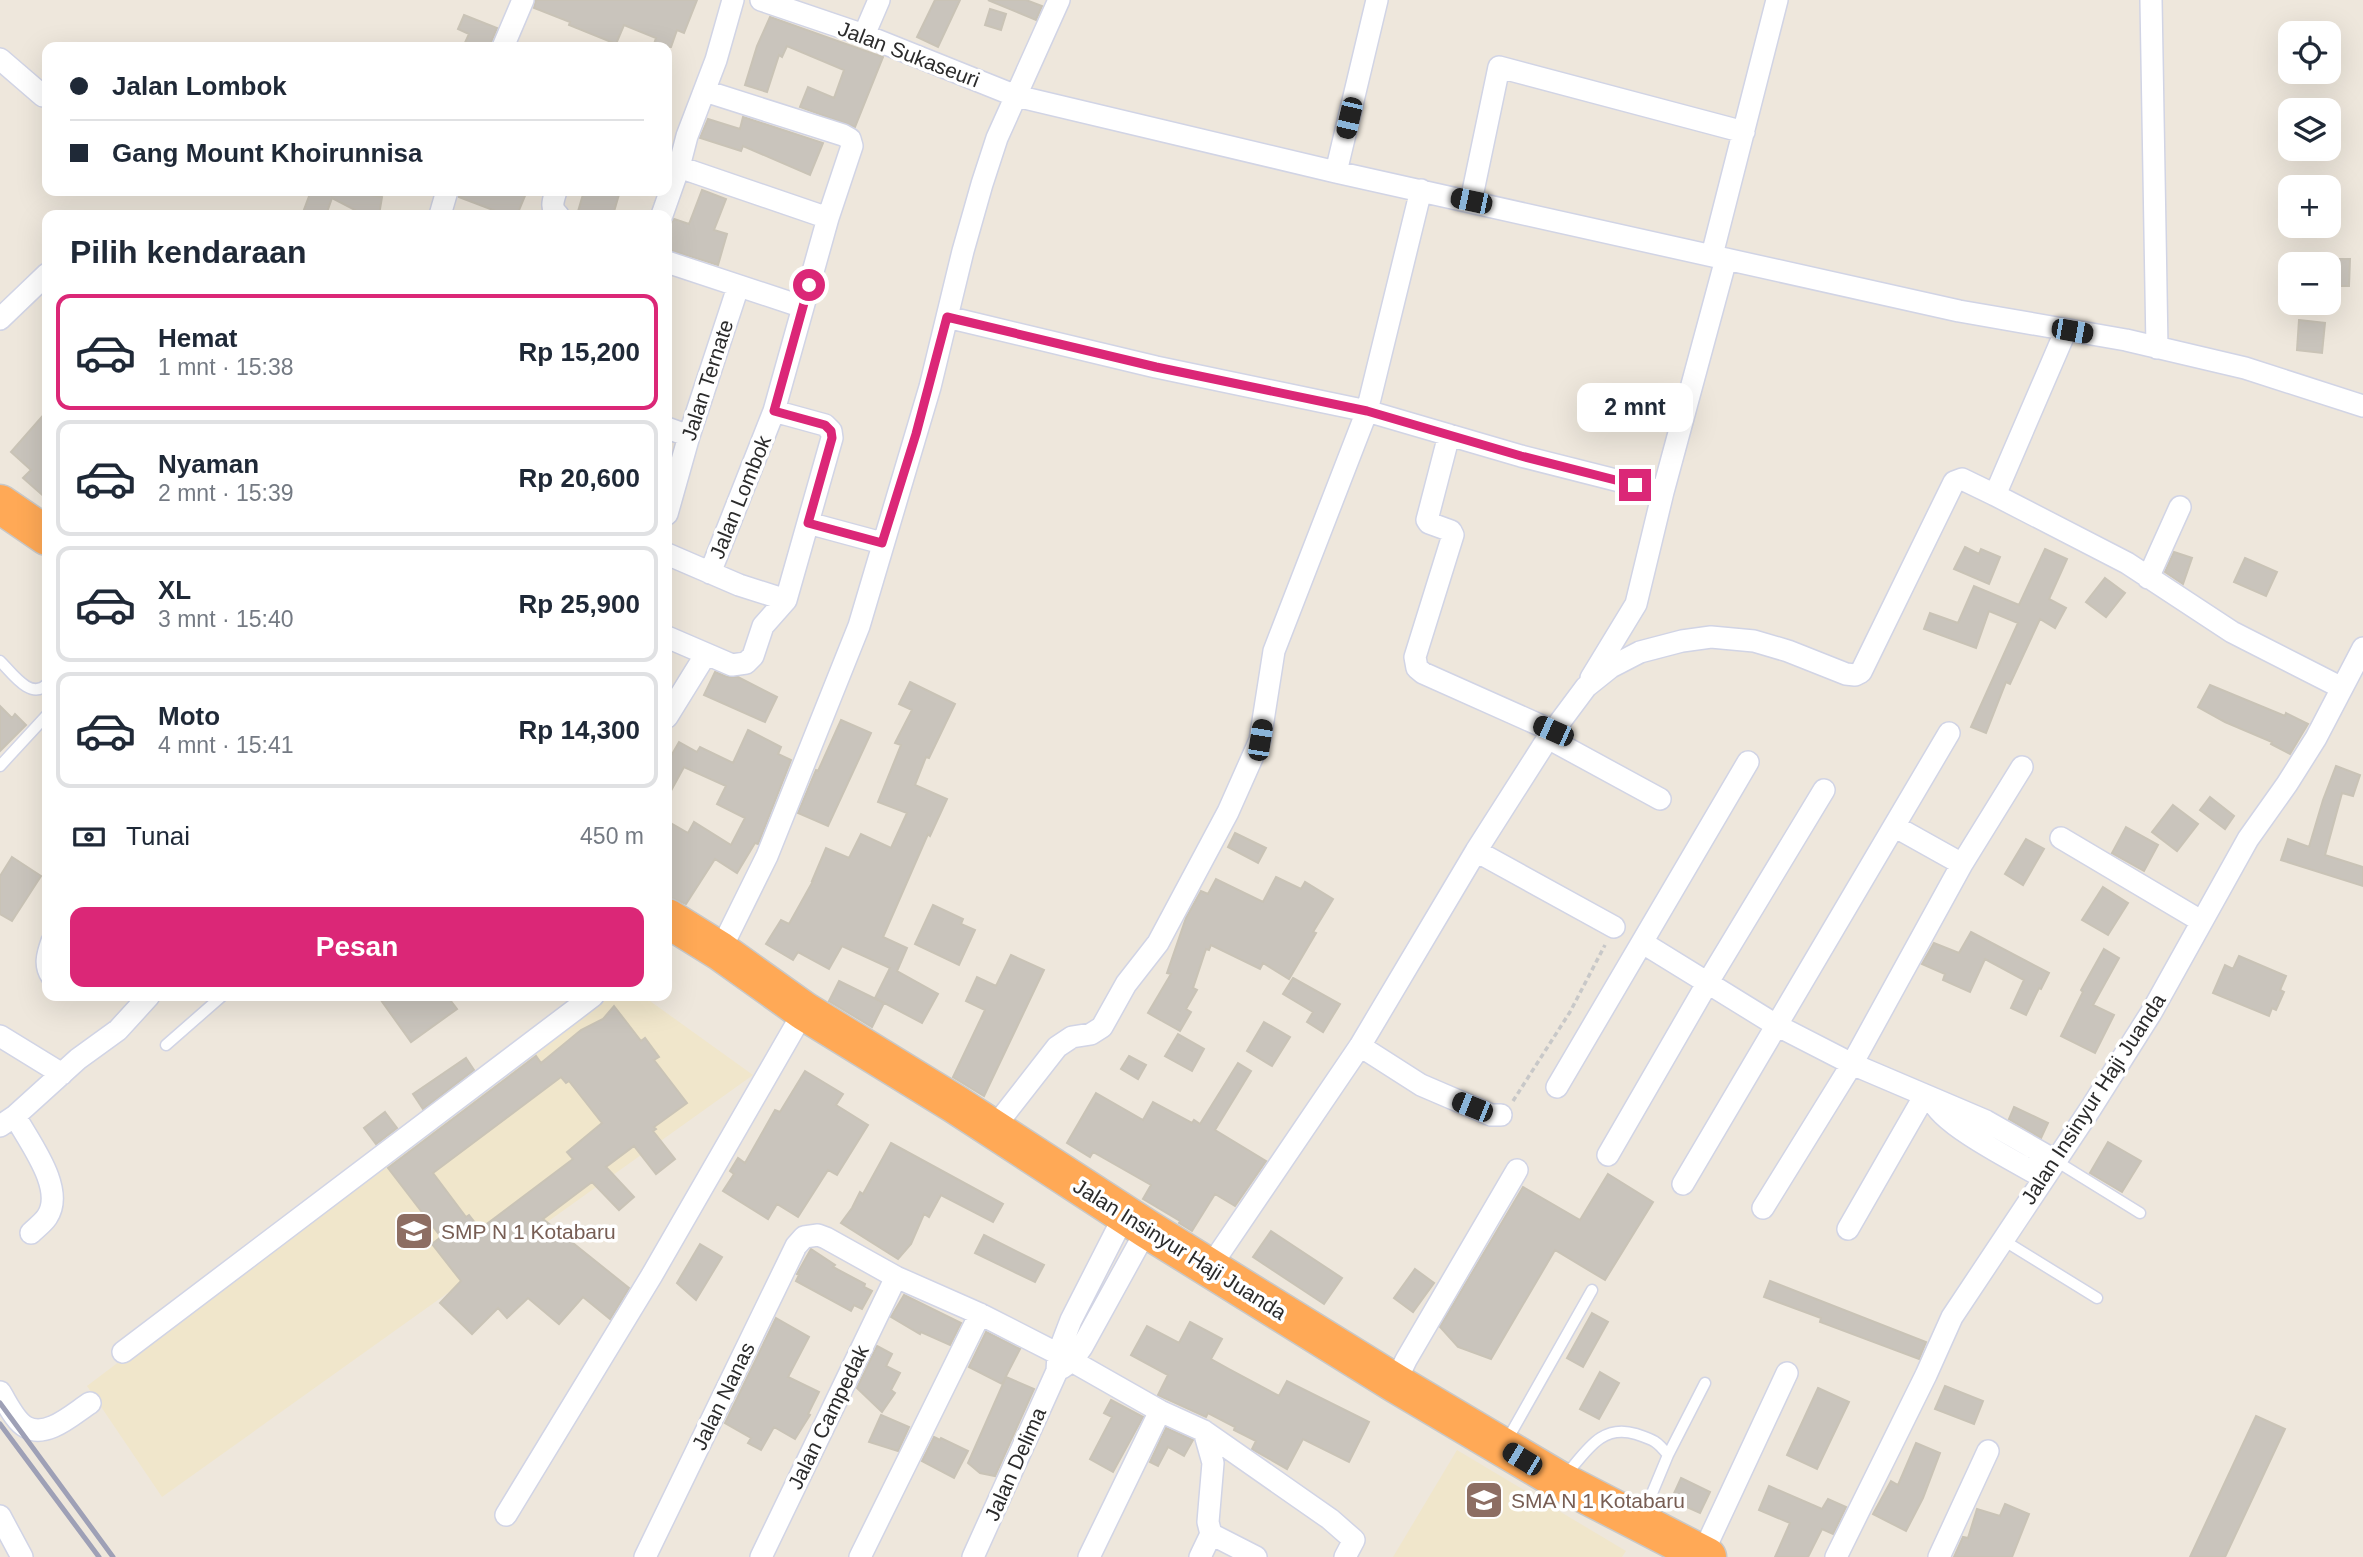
<!DOCTYPE html>
<html lang="id">
<meta charset="utf-8">
<style>
body{margin:0;font-family:Arial,sans-serif;background:#f2f2f3;color:#1f2937;height:100vh;display:flex;flex-direction:column;font-size:26px;white-space:nowrap}
*{box-sizing:border-box;margin:0}
p{font-size:23px;color:#747a83}
.icon{flex:none;width:38px;height:38px;fill:none;stroke:currentColor;stroke-width:2;stroke-linecap:round;stroke-linejoin:round}
.map{position:relative;flex:1;overflow:hidden}
.details{position:absolute;left:42px;top:210px;width:630px;height:791px;display:flex;flex-direction:column;background:#fff;border-radius:14px;box-shadow:0 7px 28px #0002}
.details>*{flex:none}
.top-card{position:absolute;left:42px;top:42px;width:630px;height:154px;border-radius:14px;box-shadow:0 7px 28px #0002;display:grid;align-content:center;height:154px;padding:0 28px;background:#fff}
.tools{position:absolute;left:2278px;top:21px;display:grid;gap:14px}
.tools a{display:grid;place-items:center;width:63px;height:63px;border-radius:14px;background:#fff;box-shadow:0 7px 28px #0002;font-size:35px}
.end{position:absolute;width:32px;height:32px;margin:-16px;border:9px solid #db2777;background:#fff;box-shadow:0 0 0 4px #fff}
.from{border-radius:50%}
.bubble{position:absolute;height:49px;border-radius:14px;background:#fff;box-shadow:0 7px 28px #0002;font-size:23px;font-weight:600;line-height:49px;text-align:center}
.car{position:absolute;width:21px;height:42px;margin:-21px -10px;border-radius:9px;box-shadow:0 0 5px 2px #0007;background:linear-gradient(#222 24%,#8ab4d8 0 40%,#222 0 76%,#8ab4d8 0 86%,#222 0)}
.top-card b{display:flex;align-items:center;gap:24px;height:66px;font-size:26px}
.top-card b+b{border-top:2px solid #e0e1e3}
.top-card i{width:18px;height:18px;background:#1f2937}
ul{padding:0;list-style:none}
li{display:flex;align-items:center;gap:21px;height:116px;margin:0 14px 10px;padding:0 14px;border:4px solid #e0e1e3;border-radius:14px}
li div{flex:1}
li b{display:block;font-size:26px}
li em{font-style:normal;font-weight:600}
li.on{border-color:#db2777}
li>.icon{width:63px;height:63px;stroke-width:1.5}
h2{padding:0 28px;font-size:32px;line-height:84px}
.pay{display:flex;align-items:center;gap:18px;height:77px;padding:0 28px;font-size:26px}
.pay p{margin-inline-start:auto}
.action{display:flex;gap:14px;margin-top:auto;padding:14px 28px}
.action a{flex:1;height:80px;border-radius:14px;background:#db2777;color:#fff;font-size:28px;font-weight:600;line-height:80px;text-align:center}
.map>svg:first-child{display:block}
.education{fill:#f0e6cb}
.building{fill:#c9c4bc;stroke:#c9c3b6;stroke-width:2;fill-rule:evenodd}
.lines{fill:none;stroke-linecap:round;stroke-linejoin:round}
.lane-casing{stroke:#d1d4e5;stroke-width:13}
.street-casing{stroke:#d1d4e5;stroke-width:24}
.highway-casing{stroke:#c8c8c8;stroke-width:41}
.path{stroke:#c8c8c8;stroke-width:3.5;stroke-dasharray:5 3.5;stroke-linecap:butt}
.lane{stroke:#fff;stroke-width:10}
.street{stroke:#fff;stroke-width:21}
.highway{stroke:#ffa956;stroke-width:38}
.rail{stroke:#9ea0b6;stroke-width:5}
.route{stroke:#db2777;stroke-width:9}
.labels{text-anchor:middle;dominant-baseline:central;stroke-width:7;stroke-linejoin:round;paint-order:stroke}
.street-label{font-size:21px;fill:#2b2b2b;stroke:#fff}
.education-label{font-size:21px;fill:#785e54;stroke:#fff;text-anchor:start}
</style>
<div class="map">
<svg width="2363" height="1557" viewBox="0 0 2363 1557">
<rect width="100%" height="100%" fill="#eee7dc"/>
<path class="education" d="M602,996H643L753,1075L162,1497L87,1386Z
M1457,1450L1626,1551L1622,1557H1393Z"/>
<path class="building" d="M536,0H697L684,33L677,30L671,47H653L656,38L624,25L616,44L569,25L570,22L534,8Z
M935,0H960L938,47L917,37Z
M988,0H1026L1042,6L1036,20Z
M990,9L1006,14L1001,30L985,25Z
M464,15L497,28L489,47H463L469,34L458,29Z
M770,17L883,57L855,127L800,107L808,87L834,98L844,70L787,46L782,57L779,55L767,92L745,85L757,46Z
M743,117L823,143L810,175L743,146L741,151L700,138L708,119L740,129Z
M702,190L726,199L714,230L727,234L718,265L667,249V227L674,219L689,224Z
M311,191H359L358,193L382,197L379,215H359V212L332,198L326,215H302Z
M460,191H527L517,215H506L459,197Z
M584,191H620L613,215H577Z
M2329,259H2350L2349,286H2329Z
M2299,320L2325,323L2322,353L2297,350Z
M47,411V499L23,478L31,470L11,452Z
M1965,547L1979,554L1981,549L2000,557L1989,584L1954,569Z
M2045,549L2067,559L2049,599L2066,608L2055,628L2040,619L2010,684L2006,682L1986,733L1971,727L2018,623L1989,611L1976,648L1924,629L1930,613L1958,623L1974,586L2019,605Z
M2174,552L2192,558L2183,584L2165,572Z
M2245,558L2277,572L2266,596L2234,582Z
M2105,578L2125,593L2106,617L2086,602Z
M715,672L727,677H738L777,697L765,722L704,695Z
M910,682L955,704L929,758L926,757L915,785L947,799L930,836L928,834L883,937L907,948L897,971L938,994L922,1023L875,998L890,968L842,946L829,969L798,952L793,960L766,944L781,920L789,924L813,881H812L826,848L849,858L861,834L891,848L907,813L878,802L901,745L895,743L912,710L899,704Z
M2210,685L2285,716L2286,713L2308,724L2290,754L2271,744L2272,742L2225,722L2198,707Z
M0,706L12,718L15,714L26,725L0,751Z
M841,720L871,733L828,826L798,813L816,770L818,771Z
M748,730L781,747L778,754L791,760L758,844L755,843L737,873L715,859L686,904L667,896V821L688,833L694,822L731,845L745,818L717,804L726,786L684,767L667,798V763L679,742L697,752L700,747L733,763Z
M2336,766L2360,775L2353,796L2342,793L2325,855L2363,867V886L2281,860L2288,839L2309,847L2323,800Z
M2210,797L2234,816L2225,829L2200,810Z
M2173,805L2198,824L2177,851L2152,832Z
M2126,827L2158,845L2144,871L2112,853Z
M1235,833L1266,848L1258,863L1228,847Z
M2026,839L2044,849L2023,885L2005,874Z
M12,857L41,876L12,921L0,914V876Z
M1276,877L1301,889L1305,882L1333,899L1313,932L1316,933L1289,979L1263,963L1260,969L1211,945L1209,950L1206,949L1193,988L1197,990L1186,1009L1191,1012L1180,1031L1148,1013L1171,974L1167,973L1186,918L1201,891L1208,894L1216,879L1263,902Z
M2103,887L2128,903L2108,935L2082,920Z
M933,905L963,919L961,924L975,930L959,965L915,944Z
M1971,932L2049,973L2041,989L2039,988L2026,1015L2011,1008L2024,980L1985,959L1970,992L1943,980L1945,974L1922,964L1934,943L1959,953Z
M2104,949L2119,958L2093,1005L2114,1015L2095,1053L2061,1036L2083,992L2081,990Z
M1011,955L1044,970L984,1096L953,1077L985,1010L966,1001L977,977L996,986Z
M2239,956L2286,976L2280,990L2284,992L2276,1010L2272,1008L2269,1016L2213,993L2225,965L2233,969Z
M1293,978L1340,1004L1323,1032L1307,1022L1313,1012L1283,994Z
M839,981L884,1003L872,1027L829,1001Z
M378,996H447L457,1009L411,1042Z
M614,1006L641,1041L645,1038L659,1057L654,1060L687,1103L654,1127L656,1129L653,1131L675,1159L656,1174L634,1146L606,1167L634,1197L619,1210L592,1182L543,1219L629,1288L610,1319L583,1297L559,1324L528,1298L507,1318L498,1308L472,1334L440,1303L461,1281L432,1244L441,1237L388,1168L536,1056L541,1063L581,1030L603,1019ZM561,1077L566,1083L569,1081L602,1123L567,1152L573,1159L480,1229L469,1215L466,1217L433,1173Z
M1264,1022L1290,1037L1272,1066L1247,1051Z
M1178,1034L1204,1049L1192,1071L1165,1056Z
M1129,1056L1146,1065L1138,1079L1121,1069Z
M466,1058L474,1070L423,1109L413,1094Z
M1238,1063L1251,1071L1215,1130L1266,1161L1235,1206L1215,1194L1192,1231L1179,1223L1180,1221L1143,1199L1151,1185L1093,1152L1090,1157L1067,1143L1096,1093L1143,1120L1153,1102L1192,1123L1194,1120L1200,1124Z
M805,1071L843,1094L836,1105L868,1125L837,1175L828,1170L798,1217L777,1204L768,1219L723,1191L734,1174L730,1171L738,1158L745,1163L775,1110L780,1112Z
M2014,1107L2048,1123L2041,1138L2009,1119Z
M385,1112L397,1128L376,1144L364,1128Z
M2108,1142L2141,1161L2122,1192L2090,1173Z
M891,1143L1003,1204L993,1222L941,1195L929,1217L924,1214L911,1244L898,1259L841,1223L852,1208L860,1192L863,1194Z
M1608,1174L1653,1202L1605,1280L1555,1250L1491,1359L1458,1347L1440,1327L1523,1187L1580,1220Z
M1271,1231L1342,1278L1324,1304L1253,1257Z
M984,1235L1044,1265L1035,1282L975,1253Z
M700,1244L722,1257L696,1300L677,1283Z
M811,1249L835,1265L833,1267L865,1284L864,1287L872,1291L862,1309L854,1305L851,1311L796,1281L799,1275L797,1274Z
M1415,1269L1434,1283L1413,1312L1394,1298Z
M1770,1281L1926,1342L1919,1359L1820,1322L1821,1318L1764,1297Z
M904,1295L961,1323L950,1345L921,1332L920,1334L891,1317Z
M1592,1313L1608,1322L1583,1367L1567,1358Z
M776,1318L809,1337L788,1377L819,1392L808,1414L810,1415L795,1439L774,1427L761,1450L748,1443L751,1438L725,1423Z
M1190,1322L1222,1339L1211,1359L1229,1369L1279,1396L1287,1381L1369,1422L1349,1462L1303,1439L1287,1469L1252,1449L1256,1441L1234,1430L1235,1427L1208,1413L1206,1417L1158,1395L1168,1375L1131,1355L1147,1326L1179,1343Z
M986,1332L1020,1349L1002,1384L969,1367Z
M877,1346L892,1354L886,1366L900,1373L891,1390L895,1393L882,1412L857,1388Z
M1600,1372L1619,1383L1599,1419L1580,1409Z
M1006,1377L1034,1389L995,1476L980,1473L968,1463Z
M1945,1386L1983,1401L1974,1424L1935,1409Z
M1818,1388L1849,1402L1817,1469L1787,1455Z
M1111,1400L1143,1417L1113,1472L1090,1459L1112,1417L1104,1413Z
M881,1415L909,1427L898,1451L869,1442Z
M2256,1416L2285,1429L2225,1557H2190Z
M1166,1428L1193,1440L1184,1456L1168,1447L1158,1466L1150,1462Z
M934,1437L940,1440L941,1438L968,1451L954,1478L922,1461Z
M1916,1443L1940,1453L1923,1498L1906,1531L1873,1514L1891,1481L1898,1485Z
M1681,1478L1710,1492L1700,1513L1671,1500Z
M1769,1486L1822,1509L1828,1499L1846,1507L1833,1534L1822,1529L1808,1557H1775L1790,1523L1759,1510Z
M2005,1504L2029,1514L2012,1557H1954L1963,1537L1968,1538L1977,1509L2000,1516Z"/>
<g class="lines">
<defs>
<path id="lane" d="M0,661C12,673 31,701 47,684
M0,766L47,715
M47,939C42,953 38,966 47,979
M166,1045L222,996
M2056,1161L2140,1213
M2003,1240L2097,1298
M1506,1442L1592,1290
M1565,1476C1586,1452 1601,1423 1636,1434C1654,1440 1657,1441 1668,1455
M1643,1515L1668,1455L1705,1383"/>
<path id="street" d="M761,0L864,35L1016,96L1336,172L1959,311L2126,340L2245,368L2363,406
M2151,0L2157,348
M864,35L879,0
M503,47L523,0
M0,59L43,96
M705,91L843,135L850,139L852,146L828,218L774,411L710,573
M679,167L828,218
M1336,172L1377,0
M556,191C553,201 550,208 558,215
M1471,201L1499,67L1744,132
M440,215L447,191
M662,215L679,167L687,136L716,60L733,0
M1712,255L1777,0
M667,262L803,307
M947,317L1156,367L1367,411L1521,456L1663,492
M0,319L47,274
M2066,330L1995,495L2127,563L2232,632L2342,688
M667,428L689,436
M1449,435L1427,520L1429,523L1451,531L1453,535L1415,657L1417,668L1423,673L1553,731
M667,514L689,436L738,287
M808,523L882,543
M667,554L739,585L786,600
M2148,578L2180,507
M667,637L732,665L746,663L753,656L763,626L786,600L832,438L831,431L825,425L774,411
M1591,678L1636,604L1663,492L1726,259
M667,717L706,654
M1548,738L1660,799
M1894,826L1962,864
M2061,838L2201,921
M1476,851L1614,927
M1643,943L1776,1025L1852,1064L1986,1121L2056,1161
M720,951L767,856L859,626L930,387L963,251L982,184L997,138L1059,0
M0,1036L62,1074
M1360,1046L1421,1085L1491,1115H1501
M1557,1087L1748,762
M1933,1101C1940,1124 2020,1164 2044,1178
M15,1116C29,1142 66,1189 47,1217C43,1223 36,1228 31,1233
M0,1126L15,1116L78,1059L118,1030L149,996
M993,1129L1057,1047L1072,1037L1091,1034L1102,1027L1126,984L1158,943L1228,812L1260,740L1274,651L1367,411L1421,190
M1608,1155L1708,982L1824,790
M1683,1184L1949,733
M1763,1208L1852,1064L1962,864L2022,767
M1848,1229L1925,1095
M1210,1267L1360,1046L1476,851L1548,738L1586,687L1611,667L1640,652L1682,641L1711,637L1754,641L1788,651L1846,674L1855,675L1861,672L1954,482L1962,479L1995,495
M123,1352L593,996
M1062,1368L1072,1361L1082,1347L1147,1229
M1395,1383L1406,1360L1517,1170
M0,1392C7,1403 15,1421 26,1427C47,1439 74,1413 90,1403
M506,1515L652,1275L804,1011
M0,1516L22,1557
M1211,1534L1256,1557
M1702,1555L1787,1373
M645,1557L796,1246L804,1237L818,1235L826,1238L896,1277L980,1314L1072,1361L1160,1411L1204,1431L1330,1519L1354,1540L1345,1557
M761,1557L896,1277
M860,1557L980,1314
M973,1557L1057,1371L1058,1354L1071,1320L1125,1214
M1089,1557L1160,1411
M1200,1557L1211,1534L1208,1522L1213,1463L1204,1431
M1836,1557L1926,1375L1952,1317L2091,1108L2151,1013L2248,839L2287,784L2316,738L2363,648
M1939,1557L1988,1451"/>
<path id="highway" d="M0,504L47,536
M667,918L720,951L804,1011L955,1104L1147,1229L1395,1383L1560,1481L1707,1557"/>
</defs>
<use href="#lane" class="lane-casing"/>
<use href="#street" class="street-casing"/>
<use href="#highway" class="highway-casing"/>
<path class="path" d="M1513,1101L1570,1012L1605,945"/>
<use href="#lane" class="lane"/>
<use href="#street" class="street"/>
<use href="#highway" class="highway"/>
<path class="rail" d="M0,1403L113,1557
M0,1424L99,1557"/>
</g>
<g class="lines">
<path class="route" d="M809,285L774,411L825,425L831,431L832,438L808,523L882,543L916,434L947,317L1156,367L1367,411L1521,456L1635,485"/>
</g>
<defs>
<symbol id="school-square" viewBox="-11 -11 22 22"><rect x="-9" y="-9" width="18" height="18" rx="4" fill="#8d6e63" stroke="#fff"/><path d="M0-5L7-2L0 1L-7-2ZM-4 1L0 2.5L4 1V4Q0 6-4 4Z" fill="#fff"/></symbol>
</defs>
<g fill-rule="evenodd">
<use href="#school-square" x="392" y="1209" width="44" height="44"/>
<use href="#school-square" x="1462" y="1478" width="44" height="44"/>
</g>
<g class="labels">
<g class="street-label">
<text transform="translate(909 54) rotate(21)">Jalan Sukaseuri</text>
<text transform="translate(707 380) rotate(-72)">Jalan Ternate</text>
<text transform="translate(740 497) rotate(-68)">Jalan Lombok</text>
<text transform="translate(2093 1099) rotate(-57)">Jalan Insinyur Haji Juanda</text>
<text transform="translate(1180 1249) rotate(32)">Jalan Insinyur Haji Juanda</text>
<text transform="translate(723 1396) rotate(-64)">Jalan Nanas</text>
<text transform="translate(828 1417) rotate(-64)">Jalan Campedak</text>
<text transform="translate(1015 1464) rotate(-66)">Jalan Delima</text>
</g>
<g class="education-label">
<text x="441" y="1231">SMP N 1 Kotabaru</text>
<text x="1511" y="1500">SMA N 1 Kotabaru</text>
</g>
</g>
</svg>
<div class="tools">
<a><svg class="icon" aria-label="locate" viewBox="0 0 24 24"><circle cx="12" cy="12" r="6"/><path d="M12 2v4M12 18v4M2 12h4M18 12h4"/></svg></a>
<a><svg class="icon" aria-label="layers" viewBox="0 0 24 24"><path d="M12 4l9 5-9 5-9-5zM3 14l9 5 9-5"/></svg></a>
<a>+</a>
<a>−</a>
</div>
<i class="end from" style="left:809px;top:285px"></i>
<i class="end" style="left:1635px;top:485px"></i>
<div class="bubble" style="left:1577px;top:383px;width:116px">2 mnt</div>
<i class="car" style="left:1349px;top:118px;rotate:193deg"></i>
<i class="car" style="left:1471px;top:201px;rotate:282deg"></i>
<i class="car" style="left:2072px;top:331px;rotate:100deg"></i>
<i class="car" style="left:1553px;top:731px;rotate:294deg"></i>
<i class="car" style="left:1260px;top:740px;rotate:9deg"></i>
<i class="car" style="left:1472px;top:1107px;rotate:292deg"></i>
<i class="car" style="left:1522px;top:1459px;rotate:301deg"></i>
<div class="top-card">
<b><i class="from"></i>Jalan Lombok</b>
<b><i></i>Gang Mount Khoirunnisa</b>
</div>
<section class="details">
<h2>Pilih kendaraan</h2>
<ul>
<li class="on"><svg class="icon" aria-label="car" viewBox="0 0 24 24"><path d="M5 17H2v-5l4-1 3-4h7l3 4 3 1v5h-3M9 17h6M6 11h13"/><circle cx="7" cy="17" r="2"/><circle cx="17" cy="17" r="2"/></svg><div><b>Hemat</b><p>1 mnt · 15:38</p></div><em>Rp 15,200</em></li>
<li><svg class="icon" aria-label="car" viewBox="0 0 24 24"><path d="M5 17H2v-5l4-1 3-4h7l3 4 3 1v5h-3M9 17h6M6 11h13"/><circle cx="7" cy="17" r="2"/><circle cx="17" cy="17" r="2"/></svg><div><b>Nyaman</b><p>2 mnt · 15:39</p></div><em>Rp 20,600</em></li>
<li><svg class="icon" aria-label="car" viewBox="0 0 24 24"><path d="M5 17H2v-5l4-1 3-4h7l3 4 3 1v5h-3M9 17h6M6 11h13"/><circle cx="7" cy="17" r="2"/><circle cx="17" cy="17" r="2"/></svg><div><b>XL</b><p>3 mnt · 15:40</p></div><em>Rp 25,900</em></li>
<li><svg class="icon" aria-label="car" viewBox="0 0 24 24"><path d="M5 17H2v-5l4-1 3-4h7l3 4 3 1v5h-3M9 17h6M6 11h13"/><circle cx="7" cy="17" r="2"/><circle cx="17" cy="17" r="2"/></svg><div><b>Moto</b><p>4 mnt · 15:41</p></div><em>Rp 14,300</em></li>
</ul>
<div class="pay"><svg class="icon" aria-label="cash" viewBox="0 0 24 24"><path d="M3 7h18v10H3z"/><circle cx="12" cy="12" r="2"/></svg>Tunai<p>450 m</p></div>
<div class="action"><a>Pesan</a></div>
</section>
</div>
